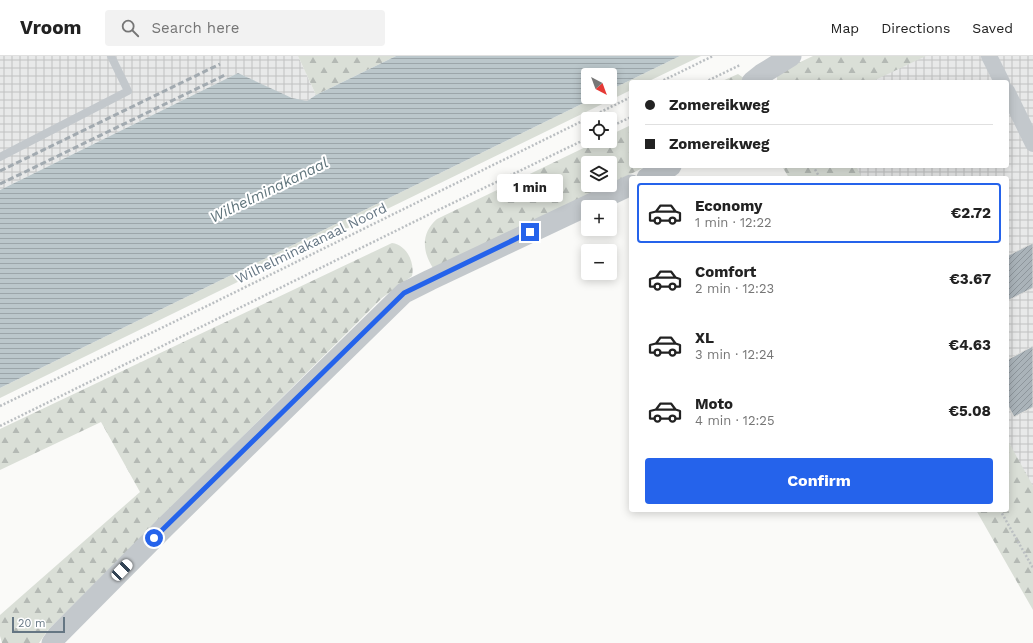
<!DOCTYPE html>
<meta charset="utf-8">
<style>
body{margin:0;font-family:"Work Sans",sans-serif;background:#f2f2f2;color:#222;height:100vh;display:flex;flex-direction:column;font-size:15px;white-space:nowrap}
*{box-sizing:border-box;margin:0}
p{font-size:13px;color:#767676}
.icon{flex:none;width:22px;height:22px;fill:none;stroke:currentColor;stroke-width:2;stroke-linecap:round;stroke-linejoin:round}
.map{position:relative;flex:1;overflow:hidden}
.sheet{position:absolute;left:629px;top:120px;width:380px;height:336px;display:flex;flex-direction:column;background:#fff;border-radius:4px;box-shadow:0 2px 10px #0003}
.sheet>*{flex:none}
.top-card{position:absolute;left:629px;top:24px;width:380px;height:88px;border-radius:4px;box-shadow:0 2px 10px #0003;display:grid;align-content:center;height:88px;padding:0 16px;background:#fff}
.needle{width:26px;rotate:139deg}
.fabs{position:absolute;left:581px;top:12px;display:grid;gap:8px}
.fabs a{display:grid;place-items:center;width:36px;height:36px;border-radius:4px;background:#fff;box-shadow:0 2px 10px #0003;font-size:20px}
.scale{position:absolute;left:12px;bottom:10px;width:53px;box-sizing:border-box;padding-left:4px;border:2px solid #657683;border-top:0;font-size:11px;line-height:14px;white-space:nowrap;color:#657683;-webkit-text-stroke:3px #fff;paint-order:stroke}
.end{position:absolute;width:18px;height:18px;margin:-9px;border:5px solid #2563eb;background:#fff;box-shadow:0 0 0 2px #fff}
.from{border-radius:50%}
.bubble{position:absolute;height:28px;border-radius:4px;background:#fff;box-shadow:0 2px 10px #0003;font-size:13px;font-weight:700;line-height:28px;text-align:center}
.car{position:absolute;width:12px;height:24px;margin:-12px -6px;border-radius:5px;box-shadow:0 0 3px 1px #0007;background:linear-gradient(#fff 24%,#345 0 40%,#fff 0 76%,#345 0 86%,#fff 0)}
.top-card b{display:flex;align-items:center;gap:14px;height:38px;font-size:15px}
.top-card b+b{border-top:1px solid #e0e0e0}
.top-card i{width:10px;height:10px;background:#222}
ul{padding:7px 0 0;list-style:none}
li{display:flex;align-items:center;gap:12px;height:60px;margin:0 8px 6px;padding:0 8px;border:2px solid transparent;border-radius:4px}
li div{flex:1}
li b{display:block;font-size:15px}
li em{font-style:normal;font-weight:700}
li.selected{border-color:#2563eb}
li>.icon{width:36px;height:36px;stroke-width:1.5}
.button{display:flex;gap:8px;margin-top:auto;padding:8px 16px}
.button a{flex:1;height:46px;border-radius:4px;background:#2563eb;color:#fff;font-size:16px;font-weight:700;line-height:46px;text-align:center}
header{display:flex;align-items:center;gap:24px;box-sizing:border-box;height:56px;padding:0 20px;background:#fff;border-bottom:1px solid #e0e0e0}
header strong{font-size:19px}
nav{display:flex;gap:22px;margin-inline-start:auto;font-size:14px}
.search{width:280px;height:36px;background:#f2f2f2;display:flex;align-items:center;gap:10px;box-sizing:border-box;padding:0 14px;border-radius:4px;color:#767676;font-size:15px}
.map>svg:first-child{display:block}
.industrial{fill:url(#industrial-grid)}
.grass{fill:#dadfd7}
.forest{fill:url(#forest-firs)}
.water{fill:url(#water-rules)}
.building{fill:url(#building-hatch);stroke:#dcdcda}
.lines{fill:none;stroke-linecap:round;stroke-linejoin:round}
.path{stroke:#bbbfc2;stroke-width:2.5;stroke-dasharray:2 2;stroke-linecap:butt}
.service{stroke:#c3c8cc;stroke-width:8}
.minor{stroke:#c3c8cc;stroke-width:16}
.tertiary{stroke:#c3c8cc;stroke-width:21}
.rail{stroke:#a2aab0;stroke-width:3;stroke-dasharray:6 3;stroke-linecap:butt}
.route{stroke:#2563eb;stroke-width:5}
.labels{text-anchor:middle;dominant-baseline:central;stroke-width:4;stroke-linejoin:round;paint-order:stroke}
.street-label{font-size:14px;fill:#657683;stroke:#fff}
.water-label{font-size:15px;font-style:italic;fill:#60757c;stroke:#fff}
</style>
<header>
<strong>Vroom</strong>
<div class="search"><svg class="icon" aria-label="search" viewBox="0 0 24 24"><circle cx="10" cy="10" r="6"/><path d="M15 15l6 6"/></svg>Search here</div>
<nav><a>Map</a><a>Directions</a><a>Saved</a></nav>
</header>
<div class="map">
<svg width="1033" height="587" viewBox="0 0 1033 587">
<defs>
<pattern id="industrial-grid" width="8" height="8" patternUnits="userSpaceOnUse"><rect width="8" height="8" fill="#e8e9e9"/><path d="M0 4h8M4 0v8" fill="none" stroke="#c0c1c2"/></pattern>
<pattern id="forest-firs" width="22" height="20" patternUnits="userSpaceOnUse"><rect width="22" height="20" fill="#dadfd7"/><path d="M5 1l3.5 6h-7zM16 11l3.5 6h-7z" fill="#b4b9b4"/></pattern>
<pattern id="water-rules" width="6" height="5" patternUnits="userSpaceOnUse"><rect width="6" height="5" fill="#bbc7cb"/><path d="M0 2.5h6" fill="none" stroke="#9ca6aa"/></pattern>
<pattern id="building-hatch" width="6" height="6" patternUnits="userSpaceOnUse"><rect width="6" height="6" fill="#aab3b9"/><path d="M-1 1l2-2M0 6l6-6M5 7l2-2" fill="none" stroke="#8e969c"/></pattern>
</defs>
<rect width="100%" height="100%" fill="#fafaf8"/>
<path class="industrial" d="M0,0H298L316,39L307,45L298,44L284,39L238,17L0,134Z
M892,0H1033V468L1007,422V122H840L833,110H1007V26H843Z"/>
<path class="grass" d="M680,0H701L647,26H631V34L0,342V332L596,41H610V34Z"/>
<path class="forest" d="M298,0H396L316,39Z
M813,0H926L871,26H777V17Z
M738,18L745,23L741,26H720Z
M631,69V110H647L610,128V107H588V129H609L433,212C422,195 421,177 437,163L598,85H610V79Z
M782,110H856L862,122H789Z
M392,187C407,189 415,207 412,220L382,242L48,574L39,587H2L0,580V559L140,436L101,366L0,414V373Z
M1007,383L1033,430V554L976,454H1007Z"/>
<path class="water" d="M396,0H680L610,34V19H588V41H596L0,332V134L238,17L292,42L307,45L316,39Z"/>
<path class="building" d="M1033,187V232L1007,245V200Z
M1033,290V351L1014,361L1007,348V304Z"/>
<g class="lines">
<path class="path" d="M660,26L713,0
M705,26L740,9
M610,71L631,61
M813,110L820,122
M0,350L211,248L631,41
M0,370L432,157L588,82
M1000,454L1033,512"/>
<path class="service" d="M0,101L128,35L111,0"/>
<path class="minor" d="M989,0L1002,26
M1007,35L1033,88"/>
<path class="tertiary" d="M752,26L762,18L791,0
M647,122L671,110
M52,587L57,580L165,471L404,237L430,224L631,129"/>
<path class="rail" d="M0,115L220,8
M0,128L225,19"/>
</g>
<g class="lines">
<path class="route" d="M154,482L404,237L530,176"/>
</g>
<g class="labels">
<g class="street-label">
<text transform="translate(311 187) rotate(-26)">Wilhelminakanaal Noord</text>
</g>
<g class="water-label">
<text transform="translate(269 134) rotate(-26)">Wilhelminakanaal</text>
</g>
</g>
</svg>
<div class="fabs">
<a><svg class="needle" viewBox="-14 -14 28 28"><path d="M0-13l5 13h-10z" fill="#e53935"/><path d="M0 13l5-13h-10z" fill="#767676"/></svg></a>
<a><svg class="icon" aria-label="locate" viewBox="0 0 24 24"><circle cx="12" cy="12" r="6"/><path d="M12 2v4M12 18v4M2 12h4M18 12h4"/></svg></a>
<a><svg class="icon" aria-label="layers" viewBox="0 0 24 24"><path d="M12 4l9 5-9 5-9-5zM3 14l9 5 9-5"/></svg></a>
<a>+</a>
<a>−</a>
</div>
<div class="scale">20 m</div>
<i class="end from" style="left:154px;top:482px"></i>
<i class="end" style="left:530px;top:176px"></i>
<div class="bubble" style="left:497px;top:118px;width:66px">1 min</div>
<i class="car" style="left:122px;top:514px;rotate:44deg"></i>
<div class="top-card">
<b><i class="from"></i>Zomereikweg</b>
<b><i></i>Zomereikweg</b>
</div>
<section class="sheet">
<ul>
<li class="selected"><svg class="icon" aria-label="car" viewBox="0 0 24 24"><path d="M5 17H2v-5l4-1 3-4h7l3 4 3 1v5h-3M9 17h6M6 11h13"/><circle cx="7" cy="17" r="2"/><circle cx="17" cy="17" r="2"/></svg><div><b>Economy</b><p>1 min · 12:22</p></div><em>€2.72</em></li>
<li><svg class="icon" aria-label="car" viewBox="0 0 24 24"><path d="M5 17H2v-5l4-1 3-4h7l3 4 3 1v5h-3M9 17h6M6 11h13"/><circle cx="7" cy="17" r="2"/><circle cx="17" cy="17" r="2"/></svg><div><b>Comfort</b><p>2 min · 12:23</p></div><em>€3.67</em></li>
<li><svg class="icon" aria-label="car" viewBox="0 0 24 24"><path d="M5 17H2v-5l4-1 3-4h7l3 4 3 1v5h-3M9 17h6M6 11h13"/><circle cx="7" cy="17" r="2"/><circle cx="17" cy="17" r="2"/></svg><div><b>XL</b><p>3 min · 12:24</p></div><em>€4.63</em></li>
<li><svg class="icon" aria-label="car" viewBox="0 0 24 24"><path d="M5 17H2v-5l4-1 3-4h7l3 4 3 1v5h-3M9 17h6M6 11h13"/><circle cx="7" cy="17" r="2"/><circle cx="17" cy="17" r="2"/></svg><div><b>Moto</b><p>4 min · 12:25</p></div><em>€5.08</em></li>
</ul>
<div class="button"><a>Confirm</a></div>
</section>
</div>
